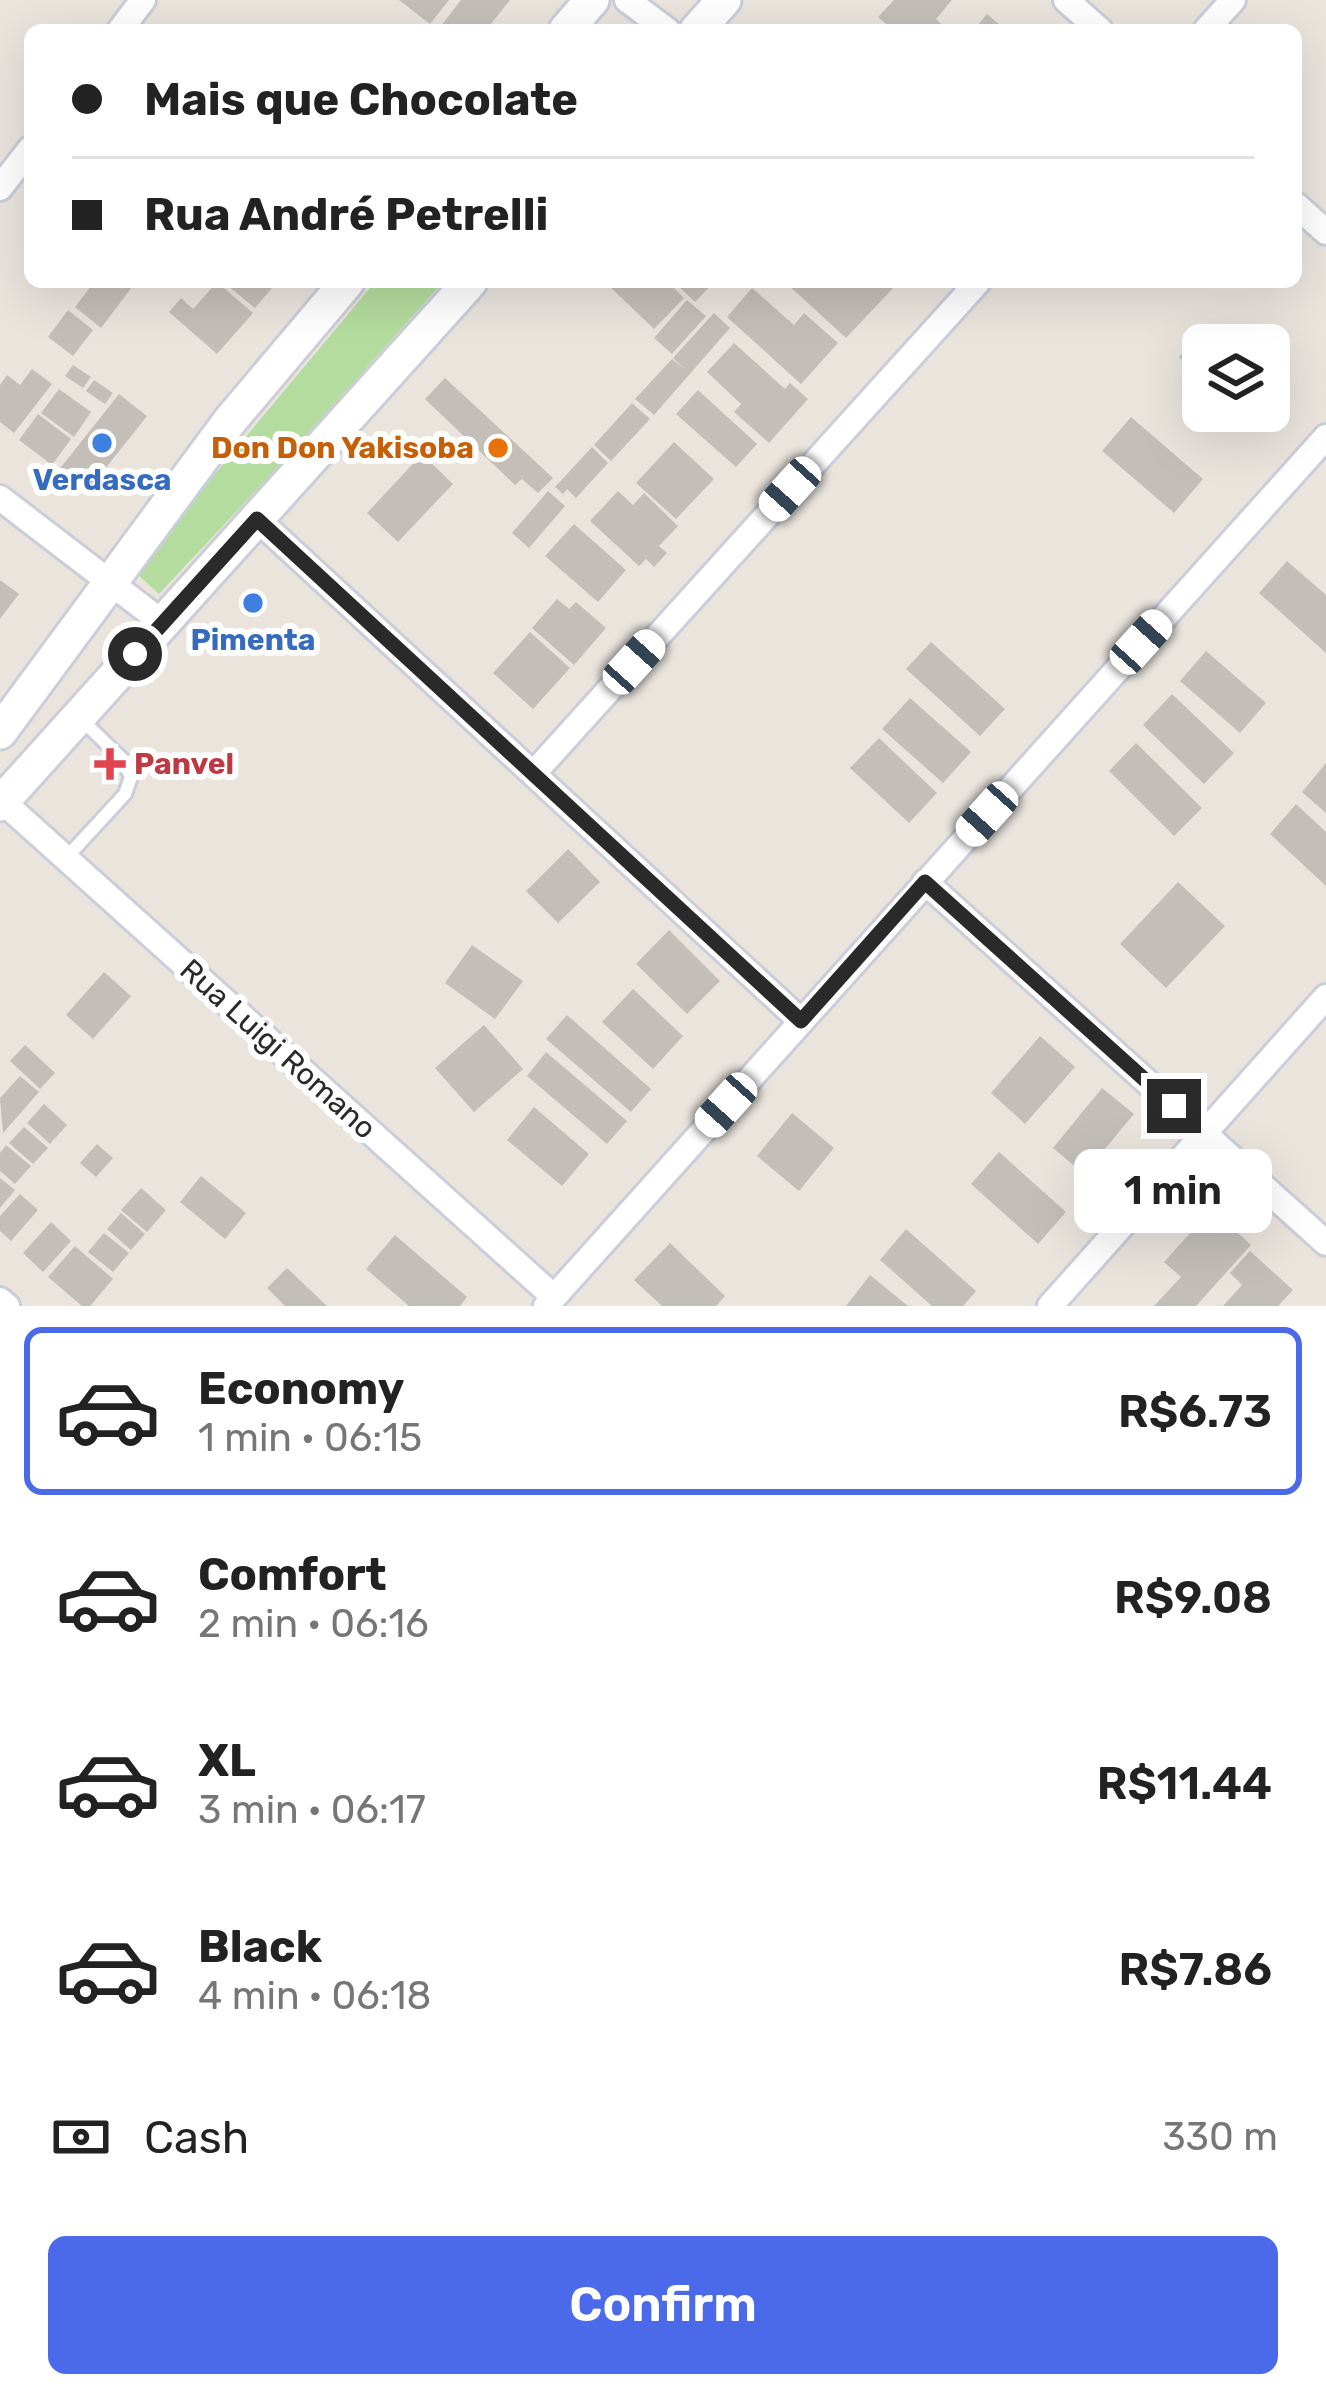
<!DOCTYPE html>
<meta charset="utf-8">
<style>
body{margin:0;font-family:Rubik,sans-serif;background:#f2f2f2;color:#222;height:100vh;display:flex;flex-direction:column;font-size:45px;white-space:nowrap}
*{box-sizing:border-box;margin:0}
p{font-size:39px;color:#767676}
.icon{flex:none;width:66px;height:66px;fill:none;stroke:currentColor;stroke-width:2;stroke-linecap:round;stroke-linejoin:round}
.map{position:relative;height:1306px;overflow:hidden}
.side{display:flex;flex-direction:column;background:#fff;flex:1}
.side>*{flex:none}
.top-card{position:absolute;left:24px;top:24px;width:1278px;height:264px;border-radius:18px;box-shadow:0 12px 48px #0002;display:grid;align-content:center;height:264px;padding:0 48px;background:#fff}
.fabs{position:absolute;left:1182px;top:324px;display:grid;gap:24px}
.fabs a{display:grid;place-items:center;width:108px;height:108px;border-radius:18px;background:#fff;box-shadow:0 12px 48px #0002;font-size:60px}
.end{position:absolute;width:54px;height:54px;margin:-27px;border:15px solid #2a2a2a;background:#fff;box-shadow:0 0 0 6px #fff}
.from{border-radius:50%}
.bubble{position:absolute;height:84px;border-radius:18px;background:#fff;box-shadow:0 12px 48px #0002;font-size:39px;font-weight:600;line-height:84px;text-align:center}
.car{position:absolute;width:36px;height:72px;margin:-36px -18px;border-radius:15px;box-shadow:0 0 9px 3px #0007;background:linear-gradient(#fff 24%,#345 0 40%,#fff 0 76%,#345 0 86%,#fff 0)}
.top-card b{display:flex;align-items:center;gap:42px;height:114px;font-size:45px}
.top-card b+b{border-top:3px solid #e0e0e0}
.top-card i{width:30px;height:30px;background:#222}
ul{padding:21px 0 0;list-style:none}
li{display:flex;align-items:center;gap:36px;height:168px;margin:0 24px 18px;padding:0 24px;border:6px solid transparent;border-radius:18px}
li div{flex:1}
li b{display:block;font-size:45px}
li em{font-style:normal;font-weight:600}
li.current{border-color:#4b6ae9}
li>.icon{width:108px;height:108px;stroke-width:1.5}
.pay{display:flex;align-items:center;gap:30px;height:132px;padding:0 48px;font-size:45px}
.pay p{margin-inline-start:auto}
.cta{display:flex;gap:24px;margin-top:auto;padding:24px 48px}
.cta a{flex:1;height:138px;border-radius:18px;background:#4b6ae9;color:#fff;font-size:48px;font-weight:600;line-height:138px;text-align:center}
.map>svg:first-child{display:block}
.green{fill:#b4dc9e}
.building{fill:#c3bfb8}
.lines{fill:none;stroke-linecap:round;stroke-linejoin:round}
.service-casing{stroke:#cbceda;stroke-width:18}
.minor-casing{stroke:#cbceda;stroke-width:30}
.secondary-casing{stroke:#cbceda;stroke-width:39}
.service{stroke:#fff;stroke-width:12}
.minor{stroke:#fff;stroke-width:24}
.secondary{stroke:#fff;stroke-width:33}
.route{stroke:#2a2a2a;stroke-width:15}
.shop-dot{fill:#3f7fe0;stroke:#fff;stroke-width:4.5}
.food-dot{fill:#e8710a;stroke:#fff;stroke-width:4.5}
.health-dot{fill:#e0444e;stroke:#fff;stroke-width:4.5}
.labels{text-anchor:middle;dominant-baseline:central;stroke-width:12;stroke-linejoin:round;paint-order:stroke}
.food-label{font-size:30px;font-weight:bold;fill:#c56008;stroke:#fff;text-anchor:end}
.shop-label{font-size:30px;font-weight:bold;fill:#366cbe;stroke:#fff}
.health-label{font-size:30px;font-weight:bold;fill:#be3a42;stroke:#fff;text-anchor:start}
.street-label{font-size:30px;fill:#2a2a2a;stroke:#fff}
</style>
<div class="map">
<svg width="1326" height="1306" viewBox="0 0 1326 1306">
<rect width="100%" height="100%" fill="#eae4dd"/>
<path class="green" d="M375,282H443L280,465L159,594L134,571Z"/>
<path class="building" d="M399,0H449L430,24Z
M461,0H510L486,30H438Z
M894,0H952L936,19L948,30H893L878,17Z
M987,14L1006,30H974Z
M94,282H125L132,287L101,328L75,307Z
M217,282L253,313L217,354L169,312L181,298L193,309Z
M223,282H277L255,308Z
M605,282H668L684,298L654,329Z
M674,282H714L695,302Z
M785,282H891L895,286L846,338Z
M752,288L794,325L804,313L838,343L801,384L727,317Z
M687,300L706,316L672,354L654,338Z
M68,310L93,330L73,356L48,337Z
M714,313L730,328L654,415L635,399L672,359L685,369L673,358Z
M1206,328L1225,345H1203V379L1179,357Z
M734,343L785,389L790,383L808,399L769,443L734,412L741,404L707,372Z
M73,365L91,377L83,388L65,376Z
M32,369L52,384L14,433L0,422V385L7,375L20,385Z
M445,378L553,478L538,493L522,479L515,485L425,399Z
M94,380L113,393L105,404L86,391Z
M59,389L91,412L74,437L41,413Z
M698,390L757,444L736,467L676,414Z
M119,394L147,416L86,493L58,471Z
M632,403L650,419L611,461L594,445Z
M1237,411H1265L1252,425Z
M38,414L71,439L52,465L19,440Z
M1131,417L1203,479L1174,513L1102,451Z
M674,442L714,479L676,519L636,483Z
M592,447L608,463L576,498L567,489L563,494L555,487Z
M422,454L453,484L398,542L367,513Z
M548,491L565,506L529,548L512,533Z
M618,491L633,505L644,493L678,526L659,546L667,553L654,567L646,559L639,566L590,521Z
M574,524L626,570L598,602L545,556Z
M1287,561L1326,595V653L1259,593Z
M0,580L19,594L0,619Z
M557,599L569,609L576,602L606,628L574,665L532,628Z
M530,632L570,668L533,709L493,673Z
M931,642L1005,709L980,736L906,669Z
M1206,651L1266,703L1240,733L1180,681Z
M1172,694L1234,753L1204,784L1143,725Z
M910,698L971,752L943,783L882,729Z
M879,738L937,793L909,823L850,768Z
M1136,743L1202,808L1174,836L1109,771Z
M1326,763V813L1302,792Z
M1296,804L1326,832V886L1270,834Z
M568,849L600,882L558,923L526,891Z
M1178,882L1225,926L1166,988L1120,944Z
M669,930L720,981L687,1014L636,964Z
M472,945L523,981L495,1019L445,983Z
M104,972L131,996L93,1039L66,1015Z
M633,989L683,1036L653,1069L602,1022Z
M567,1015L651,1089L631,1112L546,1039Z
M484,1025L523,1069L474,1112L435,1068Z
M1040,1036L1075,1067L1025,1124L991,1093Z
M25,1045L55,1073L40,1089L10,1061Z
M546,1052L627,1121L607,1144L527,1076Z
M20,1076L39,1092L3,1133L0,1098Z
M1102,1088L1134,1114L1084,1174L1053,1148Z
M44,1104L67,1125L50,1144L27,1123Z
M534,1107L589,1154L562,1186L507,1140Z
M792,1113L834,1148L799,1191L757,1156Z
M24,1127L48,1148L33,1164L9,1143Z
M97,1144L113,1158L96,1177L80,1163Z
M6,1145L31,1166L15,1184L0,1171V1153Z
M999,1152L1066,1212L1038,1244L971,1184Z
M201,1176L246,1213L225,1239L180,1202Z
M0,1178L15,1190L0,1208Z
M141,1188L166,1210L147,1232L121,1210Z
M20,1194L38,1210L11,1241L0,1231V1216Z
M1212,1209L1251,1245L1196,1306H1154L1181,1277L1164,1262Z
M121,1213L145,1234L131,1250L107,1229Z
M51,1222L71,1241L43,1272L23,1253Z
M906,1229L976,1291L963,1306H932L880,1260Z
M104,1233L129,1253L113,1272L88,1252Z
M395,1235L467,1297L460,1306H409L366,1269Z
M670,1243L725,1296L716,1306H662L634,1280Z
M75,1246L113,1279L90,1306H82L48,1277Z
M1250,1251L1293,1290L1278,1306H1223L1242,1285L1230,1273Z
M287,1268L327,1306H285L267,1288Z
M870,1275L908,1306H846Z"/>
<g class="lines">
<defs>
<path id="service" d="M66,858L125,794L131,777L123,760L80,718"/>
<path id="minor" d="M627,0L667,30
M1066,0L1100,30
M120,30L143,0
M1206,30L1233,0
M0,188L30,149
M1296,205L1326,232
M0,498L163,623
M257,519L801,1021
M533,774L978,282
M2,801L554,1297
M925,882L1326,1243
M0,1300L7,1306
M546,1306L1326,437
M1050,1306L1326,997"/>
<path id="secondary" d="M566,30L592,0
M697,30L724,0
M0,732L229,422L347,282
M0,804L470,282"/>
</defs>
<use href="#service" class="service-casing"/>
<use href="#minor" class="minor-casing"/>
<use href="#secondary" class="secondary-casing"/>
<use href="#service" class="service"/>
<use href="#minor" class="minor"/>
<use href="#secondary" class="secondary"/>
</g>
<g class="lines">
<path class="route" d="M135,654L257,519L801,1021L925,882L1174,1106"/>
</g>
<g class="shop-dot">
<circle cx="102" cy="443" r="12"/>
<circle cx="253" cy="603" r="12"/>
</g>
<circle class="food-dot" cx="498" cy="448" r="12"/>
<path class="health-dot" d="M104 746h12v12h12v12h-12v12h-12v-12h-12v-12h12z"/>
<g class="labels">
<g class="food-label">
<text x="474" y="448">Don Don Yakisoba</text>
</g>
<g class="shop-label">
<text x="102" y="480">Verdasca</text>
<text x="253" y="640">Pimenta</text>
</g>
<g class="health-label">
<text x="134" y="764">Panvel</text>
</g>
<g class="street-label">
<text transform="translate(278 1049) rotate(42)">Rua Luigi Romano</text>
</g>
</g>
</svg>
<div class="fabs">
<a><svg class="icon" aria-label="layers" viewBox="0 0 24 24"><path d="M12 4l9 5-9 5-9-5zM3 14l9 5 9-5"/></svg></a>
</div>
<i class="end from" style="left:135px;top:654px"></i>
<i class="end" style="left:1174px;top:1106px"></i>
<div class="bubble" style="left:1074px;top:1149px;width:198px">1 min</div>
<i class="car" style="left:790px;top:489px;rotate:222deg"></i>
<i class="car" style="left:1141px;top:642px;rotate:42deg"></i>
<i class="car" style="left:634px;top:662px;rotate:42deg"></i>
<i class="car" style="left:987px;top:814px;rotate:222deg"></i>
<i class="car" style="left:726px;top:1105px;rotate:222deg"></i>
<div class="top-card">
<b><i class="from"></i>Mais que Chocolate</b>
<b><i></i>Rua André Petrelli</b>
</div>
</div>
<section class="side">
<ul>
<li class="current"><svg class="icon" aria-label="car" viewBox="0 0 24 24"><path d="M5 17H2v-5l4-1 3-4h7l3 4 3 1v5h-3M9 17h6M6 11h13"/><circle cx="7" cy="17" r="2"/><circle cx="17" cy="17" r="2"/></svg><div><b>Economy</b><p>1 min · 06:15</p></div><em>R$6.73</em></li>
<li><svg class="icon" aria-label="car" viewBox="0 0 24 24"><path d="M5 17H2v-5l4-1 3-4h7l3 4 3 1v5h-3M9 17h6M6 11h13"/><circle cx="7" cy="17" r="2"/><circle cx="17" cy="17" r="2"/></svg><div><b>Comfort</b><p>2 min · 06:16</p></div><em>R$9.08</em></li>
<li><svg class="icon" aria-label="car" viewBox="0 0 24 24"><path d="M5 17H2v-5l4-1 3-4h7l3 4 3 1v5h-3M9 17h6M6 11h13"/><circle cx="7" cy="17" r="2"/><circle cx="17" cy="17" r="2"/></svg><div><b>XL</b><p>3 min · 06:17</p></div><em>R$11.44</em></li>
<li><svg class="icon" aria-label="car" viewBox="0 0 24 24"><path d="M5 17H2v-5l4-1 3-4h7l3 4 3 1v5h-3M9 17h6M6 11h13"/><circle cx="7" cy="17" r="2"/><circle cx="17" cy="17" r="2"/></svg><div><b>Black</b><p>4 min · 06:18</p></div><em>R$7.86</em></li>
</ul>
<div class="pay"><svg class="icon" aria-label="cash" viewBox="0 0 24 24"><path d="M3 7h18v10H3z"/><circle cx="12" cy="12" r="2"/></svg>Cash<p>330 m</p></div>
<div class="cta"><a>Confirm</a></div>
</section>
